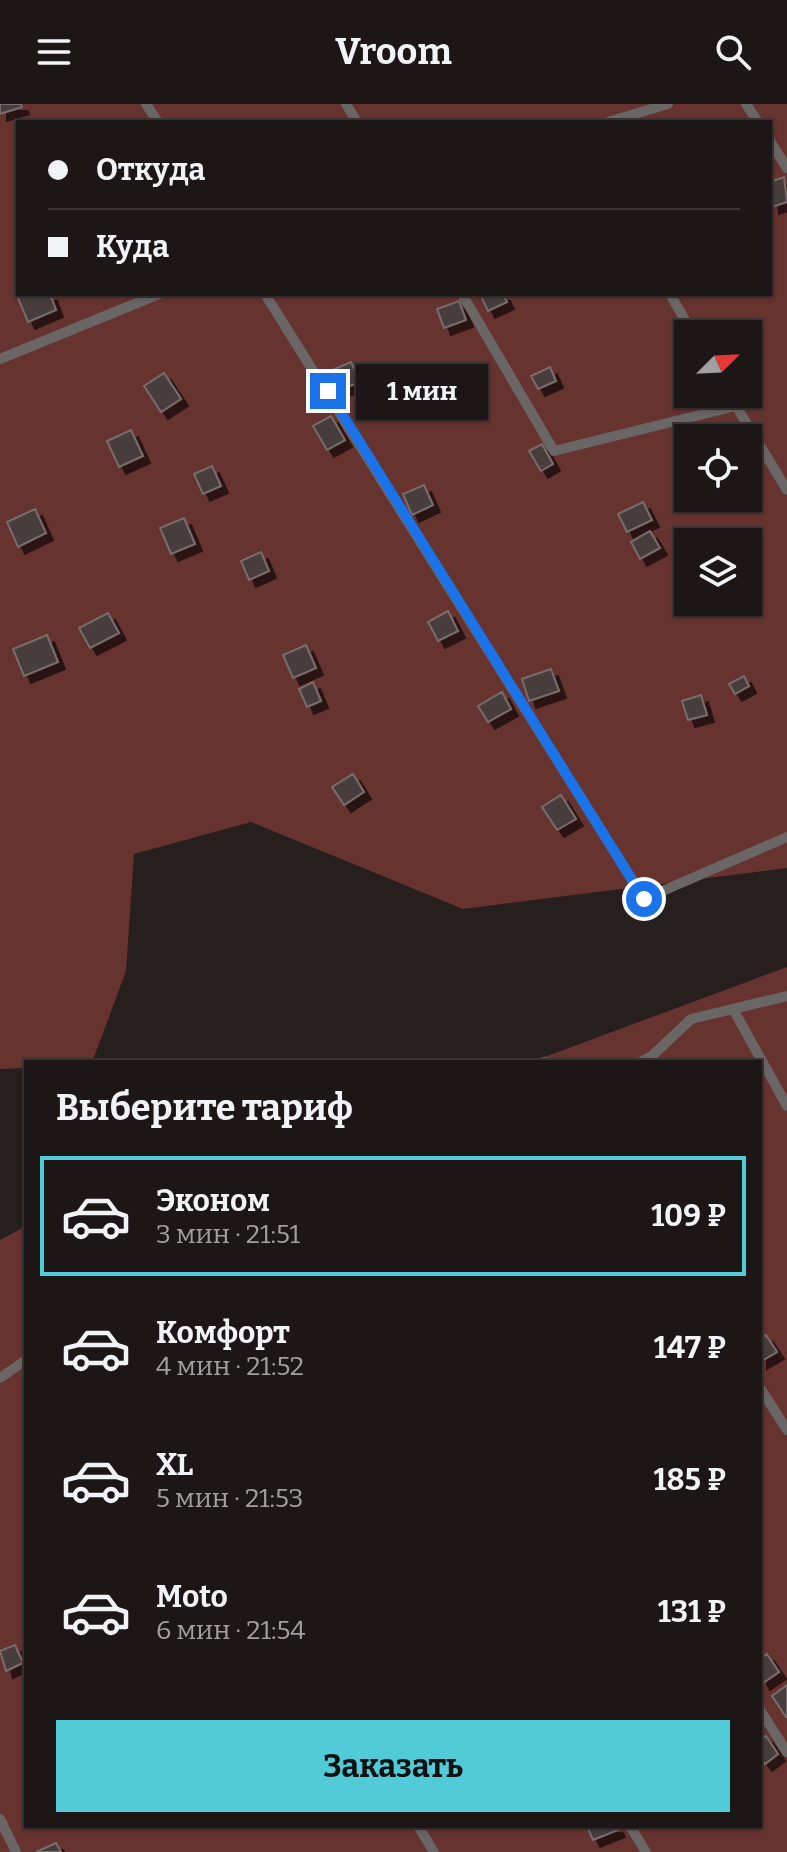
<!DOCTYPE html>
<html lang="ru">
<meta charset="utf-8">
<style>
body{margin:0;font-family:Bitter,serif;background:#2a2323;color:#f1f3f6;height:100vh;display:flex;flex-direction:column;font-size:30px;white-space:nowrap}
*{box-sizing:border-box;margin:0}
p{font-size:26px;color:#a09fa1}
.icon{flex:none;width:44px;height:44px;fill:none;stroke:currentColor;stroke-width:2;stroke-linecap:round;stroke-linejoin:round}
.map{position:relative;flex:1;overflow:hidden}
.sheet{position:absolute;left:24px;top:956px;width:738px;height:768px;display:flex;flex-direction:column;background:#1d1616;border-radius:0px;box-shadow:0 2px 6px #0004,0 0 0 2px #3b3535}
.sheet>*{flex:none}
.hud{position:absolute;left:16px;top:16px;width:756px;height:176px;border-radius:0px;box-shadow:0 2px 6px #0004,0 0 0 2px #3b3535;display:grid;align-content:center;height:176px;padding:0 32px;background:#1d1616}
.needle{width:52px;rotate:66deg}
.tools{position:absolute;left:674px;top:216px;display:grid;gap:16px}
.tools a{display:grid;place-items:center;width:88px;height:88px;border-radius:0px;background:#1d1616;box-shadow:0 2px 6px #0004,0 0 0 2px #3b3535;font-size:40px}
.end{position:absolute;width:36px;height:36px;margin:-18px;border:10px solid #1a73e8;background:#fff;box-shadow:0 0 0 4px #fff}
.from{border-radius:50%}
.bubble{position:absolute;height:56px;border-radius:0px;background:#1d1616;box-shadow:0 2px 6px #0004,0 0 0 2px #3b3535;font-size:26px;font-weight:700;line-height:56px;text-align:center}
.hud b{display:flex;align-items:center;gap:28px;height:76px;font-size:30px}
.hud b+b{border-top:2px solid #3b3535}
.hud i{width:20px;height:20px;background:#f1f3f6}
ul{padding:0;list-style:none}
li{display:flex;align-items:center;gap:24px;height:120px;margin:0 16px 12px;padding:0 16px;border:4px solid transparent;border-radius:0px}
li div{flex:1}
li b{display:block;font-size:30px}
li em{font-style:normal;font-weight:700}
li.on{border-color:#52cbd9}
li>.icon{width:72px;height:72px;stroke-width:1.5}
h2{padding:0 32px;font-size:36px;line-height:96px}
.cta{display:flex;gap:16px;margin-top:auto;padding:16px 32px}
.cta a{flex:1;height:92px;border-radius:0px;background:#52cbd9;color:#111;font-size:32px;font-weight:700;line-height:92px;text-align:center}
header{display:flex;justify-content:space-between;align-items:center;height:104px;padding:0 32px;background:#1d1616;font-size:36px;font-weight:700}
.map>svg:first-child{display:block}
.green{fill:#66332f;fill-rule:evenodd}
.building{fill:#473e3d;stroke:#786d6c;stroke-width:2;filter:url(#shadow)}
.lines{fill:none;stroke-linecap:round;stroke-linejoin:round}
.service{stroke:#6b6666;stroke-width:10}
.route{stroke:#1a73e8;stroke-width:10}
</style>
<header><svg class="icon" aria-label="menu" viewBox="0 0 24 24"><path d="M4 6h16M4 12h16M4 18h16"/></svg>Vroom<svg class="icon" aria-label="search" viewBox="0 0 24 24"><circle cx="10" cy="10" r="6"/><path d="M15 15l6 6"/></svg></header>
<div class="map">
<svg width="787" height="1748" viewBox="0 0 787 1748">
<defs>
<filter id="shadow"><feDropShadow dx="7" dy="7" stdDeviation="0" flood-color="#0009"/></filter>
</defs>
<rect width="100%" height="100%" fill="#271e1e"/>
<path class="green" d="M0,0H787V764L463,805L251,718L134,750L126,867L93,956L26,958V964L0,965ZM18,18H770V190H18ZM688,230H748V290H688ZM688,334H748V394H688ZM688,438H748V498H688Z
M787,863V1748H0V1136L26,1122V1722H760V958H531Z"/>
<path class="building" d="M0,0H21L22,3L0,10Z
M784,73L787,98L772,103L770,78Z
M18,188V190H50L56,206L28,218L16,189Z
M480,190H503L507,198L488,207Z
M459,197L466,216L444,224L437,205Z
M351,258L360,278L340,286L332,266Z
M550,263L556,277L538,285L531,272Z
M164,269L181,295L161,308L144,282Z
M690,290H706L708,298L693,302Z
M331,312L345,336L327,346L313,322Z
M131,326L143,352L119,363L107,337Z
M542,340L553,360L541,367L529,347Z
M212,362L221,382L203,390L194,370Z
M424,381L433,401L412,411L403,390Z
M643,398L652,416L627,428L618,410Z
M35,405L46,429L18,443L7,418Z
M184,414L195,440L171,450L160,424Z
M650,427L660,444L640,455L631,438Z
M261,448L269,467L249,476L241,457Z
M448,507L458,527L438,537L428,518Z
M108,509L119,529L90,544L79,524Z
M47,531L58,558L24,572L13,545Z
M306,541L316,564L293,574L283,551Z
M551,565L559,587L529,597L522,575Z
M744,572L749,582L735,590L729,580Z
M313,578L321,597L307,603L299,585Z
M502,588L511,605L488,618L478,602Z
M701,591L707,611L688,616L682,597Z
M353,670L364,688L344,701L332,683Z
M561,691L576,715L557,726L542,703Z
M766,1231L777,1248L760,1258V1234Z
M15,1541L23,1559L6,1567L0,1547Z
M767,1550L779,1568L763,1579L760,1573V1555Z
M787,1581V1613H786L772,1592Z
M766,1632L778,1650L765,1660L760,1653V1636Z
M587,1722H616L618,1726L593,1736Z
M56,1739L61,1748H36Z"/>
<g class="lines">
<path class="service" d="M146,0L158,18
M346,0L357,18
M746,0L758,18
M608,18L668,0
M770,37L787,64
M265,190L644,795L787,733
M462,190L554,347L736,302L729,290
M670,190L693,230
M0,255L159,190
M736,302L787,386
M733,905L787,1002
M544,958H545
M641,958L653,951L691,915L787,892
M0,1274L26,1256
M760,1284L787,1326
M760,1606L787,1648
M0,1715L16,1748
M418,1722L434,1748
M630,1722L646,1748"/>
</g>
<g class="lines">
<path class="route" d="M328,287L644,795"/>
</g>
</svg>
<div class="tools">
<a><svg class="needle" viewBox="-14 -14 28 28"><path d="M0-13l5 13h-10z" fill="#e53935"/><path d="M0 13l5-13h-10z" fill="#a09fa1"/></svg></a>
<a><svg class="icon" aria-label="locate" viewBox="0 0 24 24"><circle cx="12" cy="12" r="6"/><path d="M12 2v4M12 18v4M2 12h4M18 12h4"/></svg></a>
<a><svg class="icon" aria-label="layers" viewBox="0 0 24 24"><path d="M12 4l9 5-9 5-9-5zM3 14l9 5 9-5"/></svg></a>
</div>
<i class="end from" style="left:644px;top:795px"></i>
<i class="end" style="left:328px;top:287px"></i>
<div class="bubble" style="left:356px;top:260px;width:132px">1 мин</div>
<div class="hud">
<b><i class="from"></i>Откуда</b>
<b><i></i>Куда</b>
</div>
<section class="sheet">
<h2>Выберите тариф</h2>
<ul>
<li class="on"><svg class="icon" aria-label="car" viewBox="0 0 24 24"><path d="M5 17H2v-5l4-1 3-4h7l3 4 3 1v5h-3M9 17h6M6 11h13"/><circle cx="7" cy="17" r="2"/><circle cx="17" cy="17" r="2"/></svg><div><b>Эконом</b><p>3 мин · 21:51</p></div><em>109 ₽</em></li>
<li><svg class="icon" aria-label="car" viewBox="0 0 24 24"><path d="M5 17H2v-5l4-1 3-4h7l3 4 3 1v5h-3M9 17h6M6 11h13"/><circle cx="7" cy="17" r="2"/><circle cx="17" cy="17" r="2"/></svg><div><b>Комфорт</b><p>4 мин · 21:52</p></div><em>147 ₽</em></li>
<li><svg class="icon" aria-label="car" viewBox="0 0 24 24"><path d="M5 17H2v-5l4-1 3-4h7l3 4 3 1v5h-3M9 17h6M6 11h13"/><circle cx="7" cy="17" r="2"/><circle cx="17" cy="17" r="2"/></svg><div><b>XL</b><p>5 мин · 21:53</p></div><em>185 ₽</em></li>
<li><svg class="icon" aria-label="car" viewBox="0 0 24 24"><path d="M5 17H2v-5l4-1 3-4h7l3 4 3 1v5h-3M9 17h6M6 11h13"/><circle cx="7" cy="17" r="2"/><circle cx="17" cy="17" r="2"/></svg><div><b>Moto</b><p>6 мин · 21:54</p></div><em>131 ₽</em></li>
</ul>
<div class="cta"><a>Заказать</a></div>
</section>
</div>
